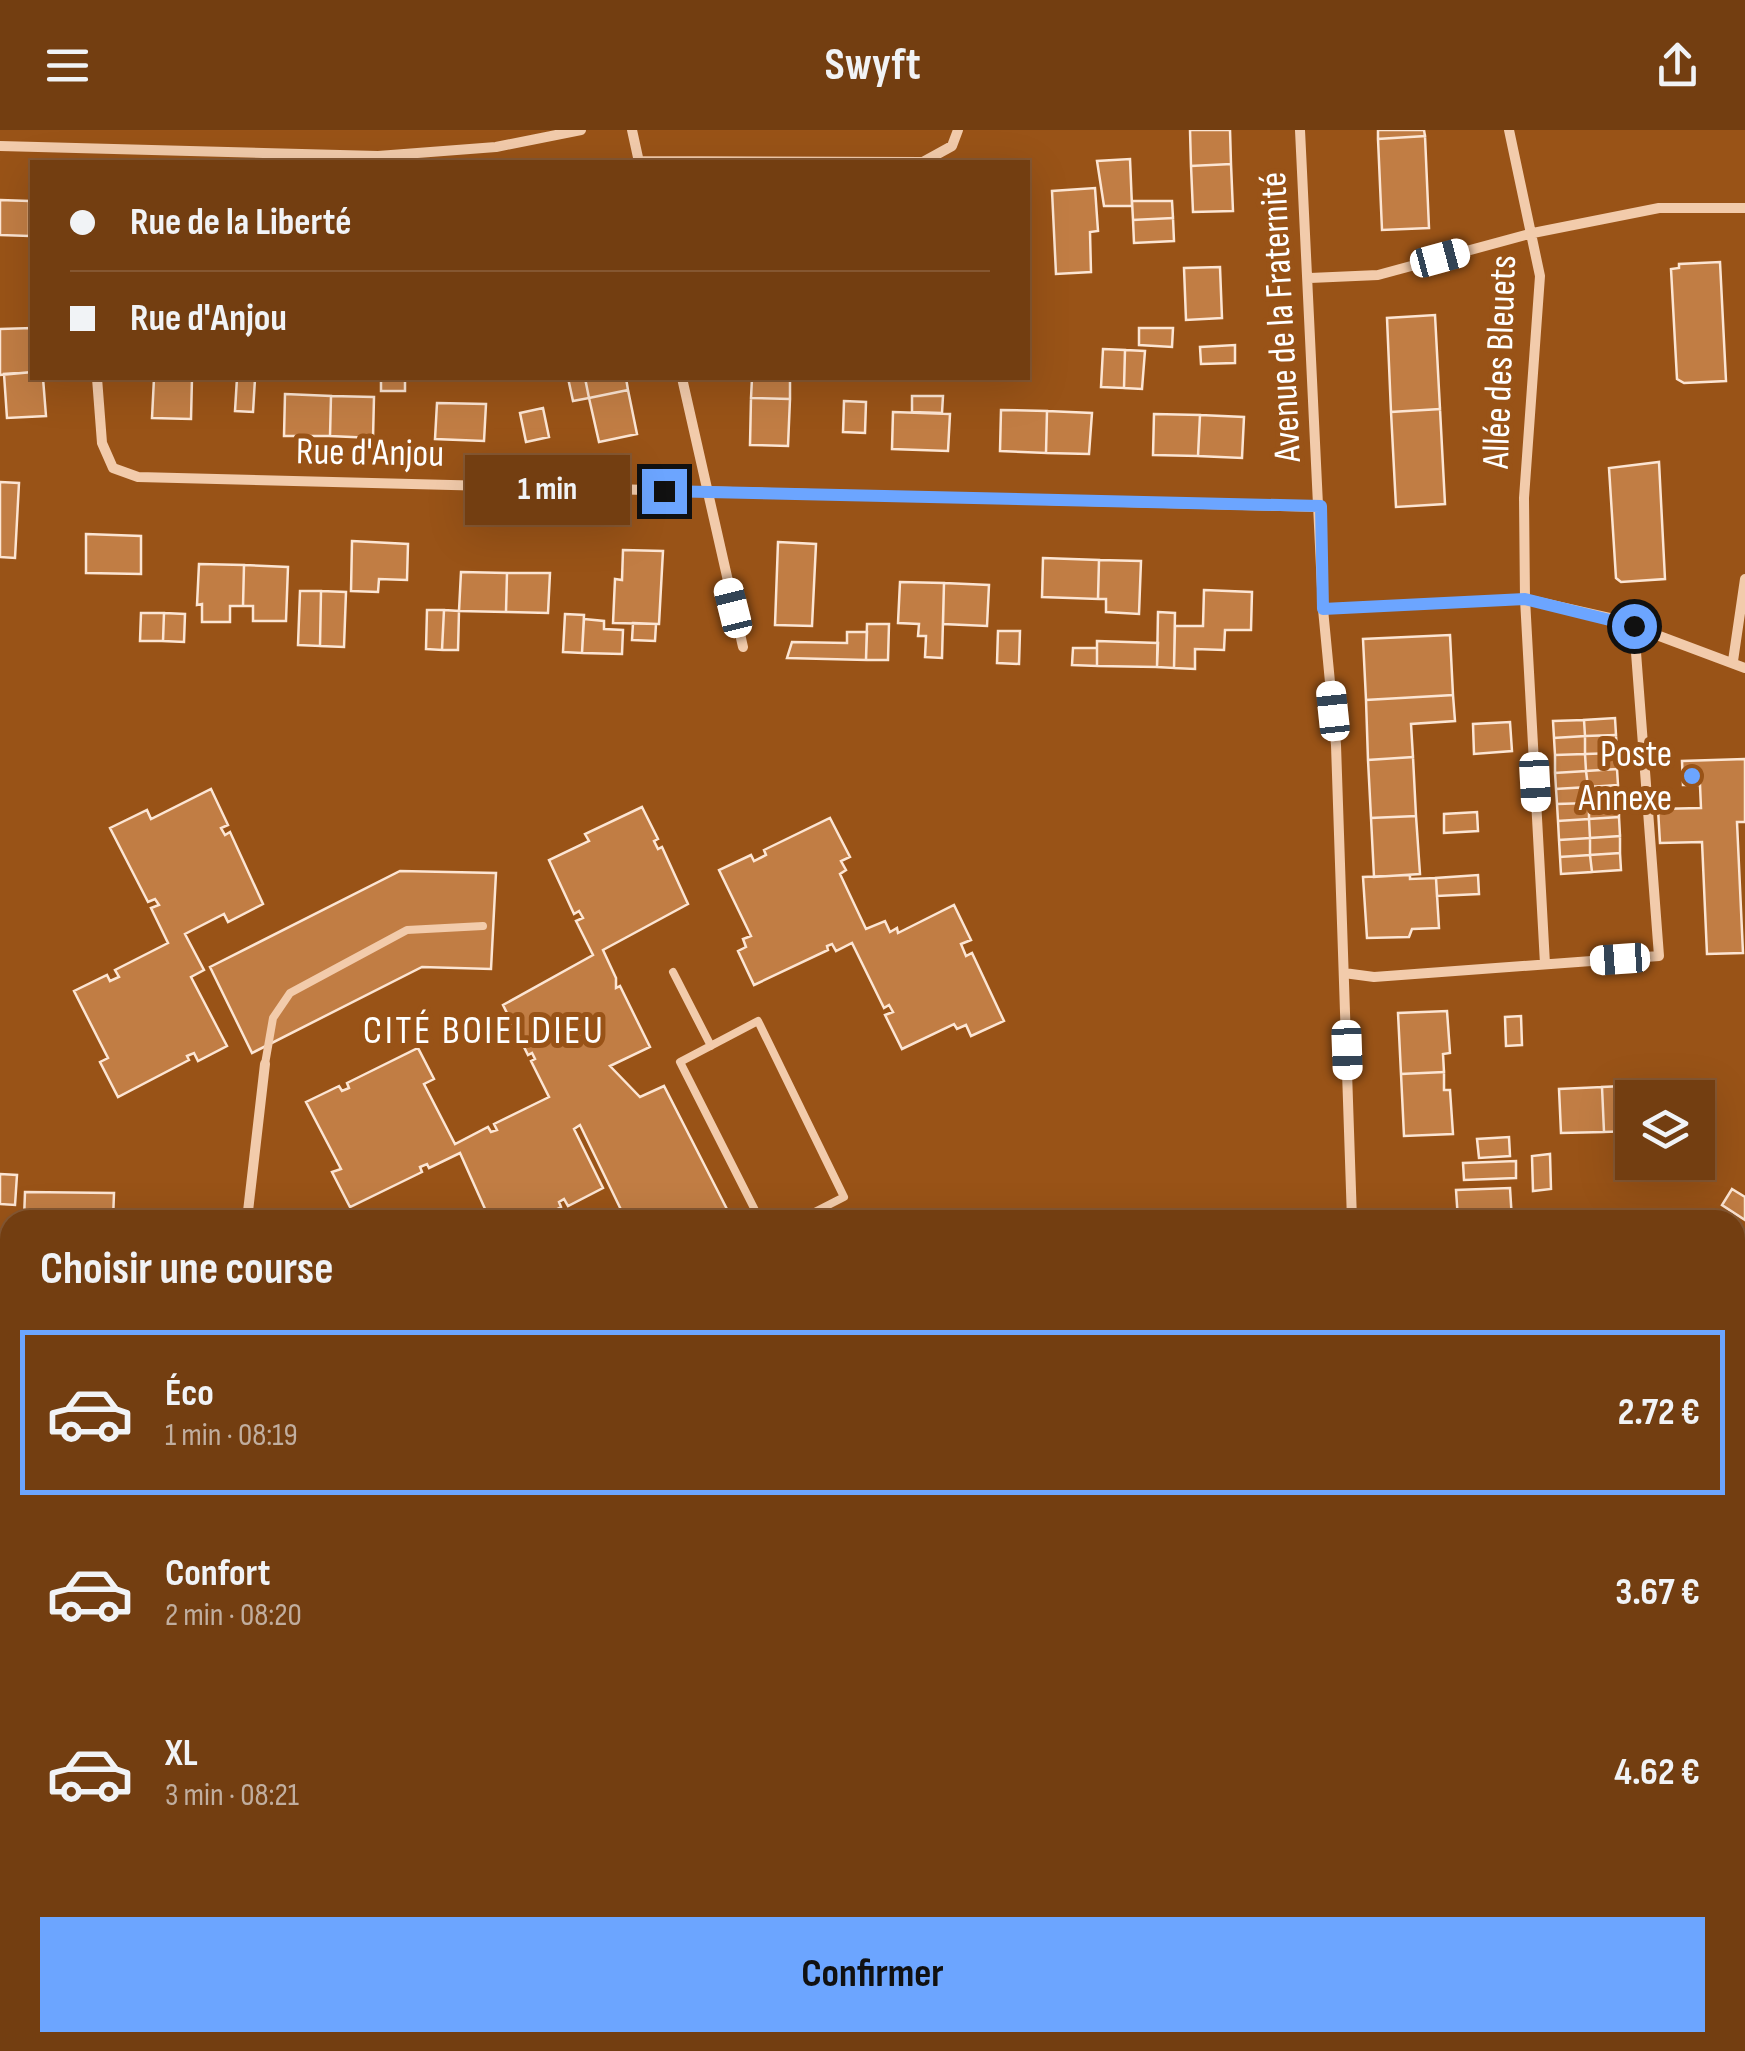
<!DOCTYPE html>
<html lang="fr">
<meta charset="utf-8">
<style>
body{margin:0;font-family:"Sofia Sans Condensed",sans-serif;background:#78451a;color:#f1f3f6;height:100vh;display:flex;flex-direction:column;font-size:38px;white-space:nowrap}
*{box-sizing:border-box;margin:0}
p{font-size:32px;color:#c1ae9f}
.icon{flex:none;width:55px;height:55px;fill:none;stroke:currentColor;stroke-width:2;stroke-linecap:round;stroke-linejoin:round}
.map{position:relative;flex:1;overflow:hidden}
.sheet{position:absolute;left:0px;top:1080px;width:1745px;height:842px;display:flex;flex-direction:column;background:#733e11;border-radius:30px 30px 0 0;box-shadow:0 10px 40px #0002,0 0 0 2px #855731}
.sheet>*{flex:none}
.guide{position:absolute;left:30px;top:30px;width:1000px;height:220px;border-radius:0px;box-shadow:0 10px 40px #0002,0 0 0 2px #855731;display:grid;align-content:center;height:220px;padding:0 40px;background:#733e11}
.tools{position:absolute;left:1615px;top:950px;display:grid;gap:20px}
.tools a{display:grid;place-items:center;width:100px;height:100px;border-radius:0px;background:#733e11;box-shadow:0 10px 40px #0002,0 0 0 2px #855731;font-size:50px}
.end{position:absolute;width:45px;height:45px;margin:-22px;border:12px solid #6ca5ff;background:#111;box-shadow:0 0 0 5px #111}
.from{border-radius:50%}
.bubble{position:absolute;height:70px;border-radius:0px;background:#733e11;box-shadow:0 10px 40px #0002,0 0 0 2px #855731;font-size:32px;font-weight:700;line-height:70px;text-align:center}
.car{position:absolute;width:30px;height:60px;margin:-30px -15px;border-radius:12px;box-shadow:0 0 8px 2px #0007;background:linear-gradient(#fff 24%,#345 0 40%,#fff 0 76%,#345 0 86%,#fff 0)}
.guide b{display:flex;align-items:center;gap:35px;height:95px;font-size:38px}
.guide b+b{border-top:2px solid #855731}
.guide i{width:25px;height:25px;background:#f1f3f6}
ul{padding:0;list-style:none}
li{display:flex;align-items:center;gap:30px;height:165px;margin:0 20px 15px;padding:0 20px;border:5px solid transparent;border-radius:0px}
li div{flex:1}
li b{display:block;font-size:38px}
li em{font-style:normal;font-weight:700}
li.on{border-color:#6ca5ff}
li>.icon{width:90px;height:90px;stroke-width:1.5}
h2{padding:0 40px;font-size:45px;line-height:120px}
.primary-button{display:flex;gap:20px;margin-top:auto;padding:20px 40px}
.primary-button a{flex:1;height:115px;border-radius:0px;background:#6ca5ff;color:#111;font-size:40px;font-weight:700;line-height:115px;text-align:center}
header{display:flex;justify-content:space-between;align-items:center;height:130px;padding:0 40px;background:#733e11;font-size:45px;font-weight:700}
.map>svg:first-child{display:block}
.building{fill:#c17d44;stroke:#fce5d3;stroke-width:2.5}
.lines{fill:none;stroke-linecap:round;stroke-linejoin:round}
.lane{stroke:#f2cbab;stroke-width:8}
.street{stroke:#f2cbab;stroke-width:10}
.route{stroke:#6ca5ff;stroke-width:12}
.poi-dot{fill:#6ca5ff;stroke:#995317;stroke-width:4}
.labels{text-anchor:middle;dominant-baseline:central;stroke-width:10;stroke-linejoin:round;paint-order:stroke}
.street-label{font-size:38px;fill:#fff;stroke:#995317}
.poi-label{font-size:38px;fill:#fff;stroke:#995317;text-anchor:end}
.neighbourhood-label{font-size:40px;letter-spacing:2.5px;fill:#fff;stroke:#995317}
</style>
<header><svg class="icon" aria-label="menu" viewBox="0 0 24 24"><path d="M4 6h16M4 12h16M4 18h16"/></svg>Swyft<svg class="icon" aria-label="share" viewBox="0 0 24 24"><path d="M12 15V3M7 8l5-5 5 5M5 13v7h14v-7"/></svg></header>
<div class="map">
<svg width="1745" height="1921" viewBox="0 0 1745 1921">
<rect width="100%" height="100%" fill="#995317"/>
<path class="building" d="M1190,0H1230L1231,34L1191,36Z
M1378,0H1424L1425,6L1378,9Z
M1425,6L1429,98L1382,100L1378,9Z
M1130,29L1132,76H1104L1097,31Z
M1231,34L1233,81L1193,82L1191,36Z
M1095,58L1098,101L1090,102L1091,142L1056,144L1052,61Z
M0,70L29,71V106L0,105Z
M1132,71H1172L1173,88L1133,90Z
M1173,88L1174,111L1134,113L1133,90Z
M1720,132L1726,251L1684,253L1677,249L1671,139L1679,138V134Z
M1220,137L1222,188L1186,190L1184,138Z
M1435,185L1440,279L1391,282L1387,188Z
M32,198V242L0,245V199Z
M1139,198H1173L1172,217L1139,215Z
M1235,215V233L1201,234L1200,217Z
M1103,219L1125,220L1124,258L1101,257Z
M1125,220L1145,221L1142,259L1124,258Z
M32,242V248H43L46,286L7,288L4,244Z
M154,248H192L191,289L152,288Z
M237,248L255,249L253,282L235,281Z
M381,248H405V261H381Z
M568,248H585L589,268L573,271Z
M585,248H626L628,260L589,268Z
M752,248H790V269L751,268Z
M628,260L637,304L599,312L589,268Z
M285,264L331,266L330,306H284Z
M331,266L374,267L373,308L330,306Z
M912,266H943L942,283L912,282Z
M751,268L790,269L788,316L750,315Z
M844,271L866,272L865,303L843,302Z
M437,273L486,274L484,311L435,309Z
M543,278L549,307L526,312L520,283Z
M1440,279L1445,374L1396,377L1391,282Z
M1001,280L1047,281L1046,323L1000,321Z
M1047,281L1092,283L1089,324L1046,323Z
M893,282L950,284L948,321L892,319Z
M1154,284L1200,285L1198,326L1153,325Z
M1200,285L1244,287L1242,328L1198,326Z
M1659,332L1665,449L1621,452L1616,448L1609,338Z
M0,352L19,353L15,428L0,427Z
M86,404L141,406V444L86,443Z
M352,411L408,414L407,450L379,449L378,462L351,461Z
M778,412L816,414L812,496L775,495Z
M623,420L663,421L659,494L613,493L615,449L622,450Z
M1043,428L1099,430L1098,469L1042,467Z
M1099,430L1141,431L1139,484L1106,482V469H1098Z
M199,434L244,435L243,476H230V492H202V474L197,475Z
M244,435L288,437L286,491H253V476H243Z
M461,442L507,443L506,482L459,481Z
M507,443H550L548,483L506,482Z
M900,452L944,453L942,528L925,527L926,506H918L919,494L898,493Z
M944,453L989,455L987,496L943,494Z
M1204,460L1252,462L1251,500H1225L1224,520L1195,519V539L1174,538L1175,496H1203Z
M300,461H321L320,516L298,515Z
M321,461L346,462L344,517L320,516Z
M427,480H444L442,520L426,519Z
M444,480L459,481L458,520H442Z
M1158,482L1175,483L1174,538L1157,537Z
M141,483H164L163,511H140Z
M164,483L185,484L184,512L163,511Z
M565,484L584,485L582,523L563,522Z
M584,489L604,491V499L623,500L622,524L582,523Z
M633,493L656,494L655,511L632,510Z
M867,494H889L888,530H866Z
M998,501H1020L1019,534L997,533Z
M847,502H867L866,530L787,528L792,512L847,513Z
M1450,505L1453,565L1366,570L1363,509Z
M1097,511L1158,513L1157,537L1097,536Z
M1073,518H1097V536L1072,535Z
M1453,565L1455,591L1411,594L1413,627L1368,630L1366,570Z
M1615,588L1616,605L1585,606L1584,590Z
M1584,590L1585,606L1554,608L1553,591Z
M1510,592L1512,621L1474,624L1473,594Z
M1616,605L1617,623L1585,624V606Z
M1585,606V624L1555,625L1554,608Z
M1617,623V639L1586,641L1585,624Z
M1585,624L1586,641L1555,643V625Z
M1413,627L1416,686L1371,688L1368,630Z
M1745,629V692H1737L1743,823L1707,824L1702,712L1660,713L1658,679L1701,678L1700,655H1683L1682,631Z
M1617,639L1618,655L1588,657L1586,641Z
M1586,641L1588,657L1556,659L1555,643Z
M1618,655L1619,671L1589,673L1588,657Z
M1588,657L1589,673L1557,674L1556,659Z
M211,659L228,695L221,698L225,705L230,702L263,774L228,792L224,784L185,804L204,840L191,847L227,916L198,931L194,923L187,926L189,930L118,967L100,932L108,928L74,861L107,845L110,851L119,847L115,840L168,813L151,778L159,775L155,769L148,772L110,698L147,680L151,689Z
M1619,671V687L1589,689V673Z
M1589,673V689L1558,691L1557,674Z
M642,677L658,709L654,711L658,719L662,717L688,774L603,820L616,848V858L620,856L650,917L610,936L640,967L664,956L732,1089L626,1090L580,995L574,999L603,1058L568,1076L564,1069L559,1072L561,1077L536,1090H490L460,1023L429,1038L427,1034L420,1037L422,1042L350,1077L332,1042L341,1039L306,972L339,956L342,961L349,958L347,953L418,918L434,949L424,954L455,1014L488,997L491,1002L497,1000L494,994L549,967L531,931L535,929L532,923L528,925L503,875L593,825L576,791L583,788L579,781L574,784L549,730L589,711L585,704Z
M1477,682L1478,701L1444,703V684Z
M1416,686L1420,744L1374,747L1371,688Z
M1619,687L1620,706L1590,708L1589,689Z
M830,688L850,727L841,731L846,740L840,744L866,799L885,791L890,802L897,798L898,803L954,775L971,810L961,814L966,826L972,823L1004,891L971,906L966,895L957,899L954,894L902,919L885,885L893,882L889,875L884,878L852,813L836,821L832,814L827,816L828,820L754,855L738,821L746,817L743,809L751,806L719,740L751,725L754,731L766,725L764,720Z
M1589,689L1590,708L1559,710L1558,691Z
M1620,706V723L1590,725V708Z
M1590,708V725L1560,727L1559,710Z
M1620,723L1621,740L1592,742L1590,725Z
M1590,725L1592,742L1561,744L1560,727Z
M400,741L496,743L491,839L422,837L252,923L210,837Z
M1410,745V749L1436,748L1439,798L1412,799L1409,807L1367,808L1363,747Z
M1478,745L1479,764L1437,766L1436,748Z
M1447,881L1450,923L1443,924L1444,942L1401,944L1398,883Z
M1521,886L1522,915L1506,916L1505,887Z
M1444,942V960H1450L1453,1004L1404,1006L1401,944Z
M1644,955L1645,968H1632V1001L1604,1002L1602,957Z
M1602,957L1604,1002L1561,1003L1559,959Z
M1509,1007L1510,1026L1479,1028L1477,1009Z
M1550,1024L1551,1059L1533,1061L1532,1026Z
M1516,1031V1048L1464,1050L1463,1033Z
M0,1044L17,1045L15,1075L0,1074Z
M1510,1058L1512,1090H1458L1456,1060Z
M1732,1059L1745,1067V1090L1722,1075Z
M25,1062L114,1063L113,1090H24Z
M1735,1098L1745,1105V1146L1740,1153L1735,1149Z
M6,1327L10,1355L9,1365L4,1366L0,1359V1328Z
M1745,1396V1452L1735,1444V1409Z
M5,1478H10V1534H5Z
M10,1560V1604H0V1561Z
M0,1604H10V1647L0,1648Z
M1745,1695V1754L1735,1764V1704Z
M0,1872L10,1873L11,1913L0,1912Z
M1741,1891L1745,1921H1732L1735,1893Z
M1064,1912H1126V1921H1064Z
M1648,1912H1697L1698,1921H1650Z
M375,1913L761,1921H375Z"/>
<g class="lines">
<path class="lane" d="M673,842L711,916
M265,934L273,888L290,863L407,800L483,796
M760,1090L680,932L758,891L844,1067L799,1090"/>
<path class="street" d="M632,0L639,32
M1300,0L1323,479L1336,615L1352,1090
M1509,0L1540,146L1524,368L1525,469L1545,834
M0,16L378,26L496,17L581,0
M639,31L923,32L952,16L958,0
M1310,148L1378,145L1533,103L1659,78H1745
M97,248L102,313L113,338L138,347L1321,377
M682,248L743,517
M1323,479L1525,469L1614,489L1745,538
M1733,531L1745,449
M1344,843L1374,847L1659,826L1634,496
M247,1090L265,934
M0,1160H10
M1735,1247L1745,1236
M0,1703H10
M1735,1823L1745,1821
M1579,1912L1583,1921"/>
</g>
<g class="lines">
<path class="route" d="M664,361L1321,376L1323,479L1525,469L1634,496"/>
</g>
<circle class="poi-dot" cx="1692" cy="646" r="10"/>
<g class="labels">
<g class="street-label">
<text transform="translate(1281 187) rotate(-93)">Avenue de la Fraternité</text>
<text transform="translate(1500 232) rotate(-88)">Allée des Bleuets</text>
<text transform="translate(370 323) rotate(1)">Rue d'Anjou</text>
</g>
<g class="poi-label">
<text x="1672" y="624">Poste<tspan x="1672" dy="44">Annexe</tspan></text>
</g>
<g class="neighbourhood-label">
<text x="484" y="901">CITÉ BOIELDIEU</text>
</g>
</g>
</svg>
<div class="tools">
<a><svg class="icon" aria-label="layers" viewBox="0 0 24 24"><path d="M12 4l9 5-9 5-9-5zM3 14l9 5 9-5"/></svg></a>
</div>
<i class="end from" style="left:1634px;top:496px"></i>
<i class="end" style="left:664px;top:361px"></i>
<div class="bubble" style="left:465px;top:325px;width:165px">1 min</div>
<i class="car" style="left:1440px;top:128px;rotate:75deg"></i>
<i class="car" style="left:733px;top:478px;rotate:346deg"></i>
<i class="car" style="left:1333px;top:581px;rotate:354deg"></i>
<i class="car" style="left:1535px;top:652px;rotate:177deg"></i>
<i class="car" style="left:1620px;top:829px;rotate:266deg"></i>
<i class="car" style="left:1347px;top:920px;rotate:178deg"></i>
<div class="guide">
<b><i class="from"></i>Rue de la Liberté</b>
<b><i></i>Rue d'Anjou</b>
</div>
<section class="sheet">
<h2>Choisir une course</h2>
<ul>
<li class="on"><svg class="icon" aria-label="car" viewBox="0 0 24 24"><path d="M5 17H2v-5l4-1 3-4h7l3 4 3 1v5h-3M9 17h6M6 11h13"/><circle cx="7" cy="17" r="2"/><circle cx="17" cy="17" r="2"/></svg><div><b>Éco</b><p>1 min · 08:19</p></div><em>2.72 €</em></li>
<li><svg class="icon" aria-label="car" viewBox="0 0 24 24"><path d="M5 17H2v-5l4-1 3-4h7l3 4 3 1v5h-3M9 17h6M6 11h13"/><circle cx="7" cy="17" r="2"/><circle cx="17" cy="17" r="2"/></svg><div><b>Confort</b><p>2 min · 08:20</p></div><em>3.67 €</em></li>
<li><svg class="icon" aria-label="car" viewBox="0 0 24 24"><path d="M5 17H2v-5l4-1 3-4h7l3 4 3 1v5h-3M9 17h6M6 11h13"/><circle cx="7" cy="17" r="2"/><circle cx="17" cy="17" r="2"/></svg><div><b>XL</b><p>3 min · 08:21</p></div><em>4.62 €</em></li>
</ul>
<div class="primary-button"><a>Confirmer</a></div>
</section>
</div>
